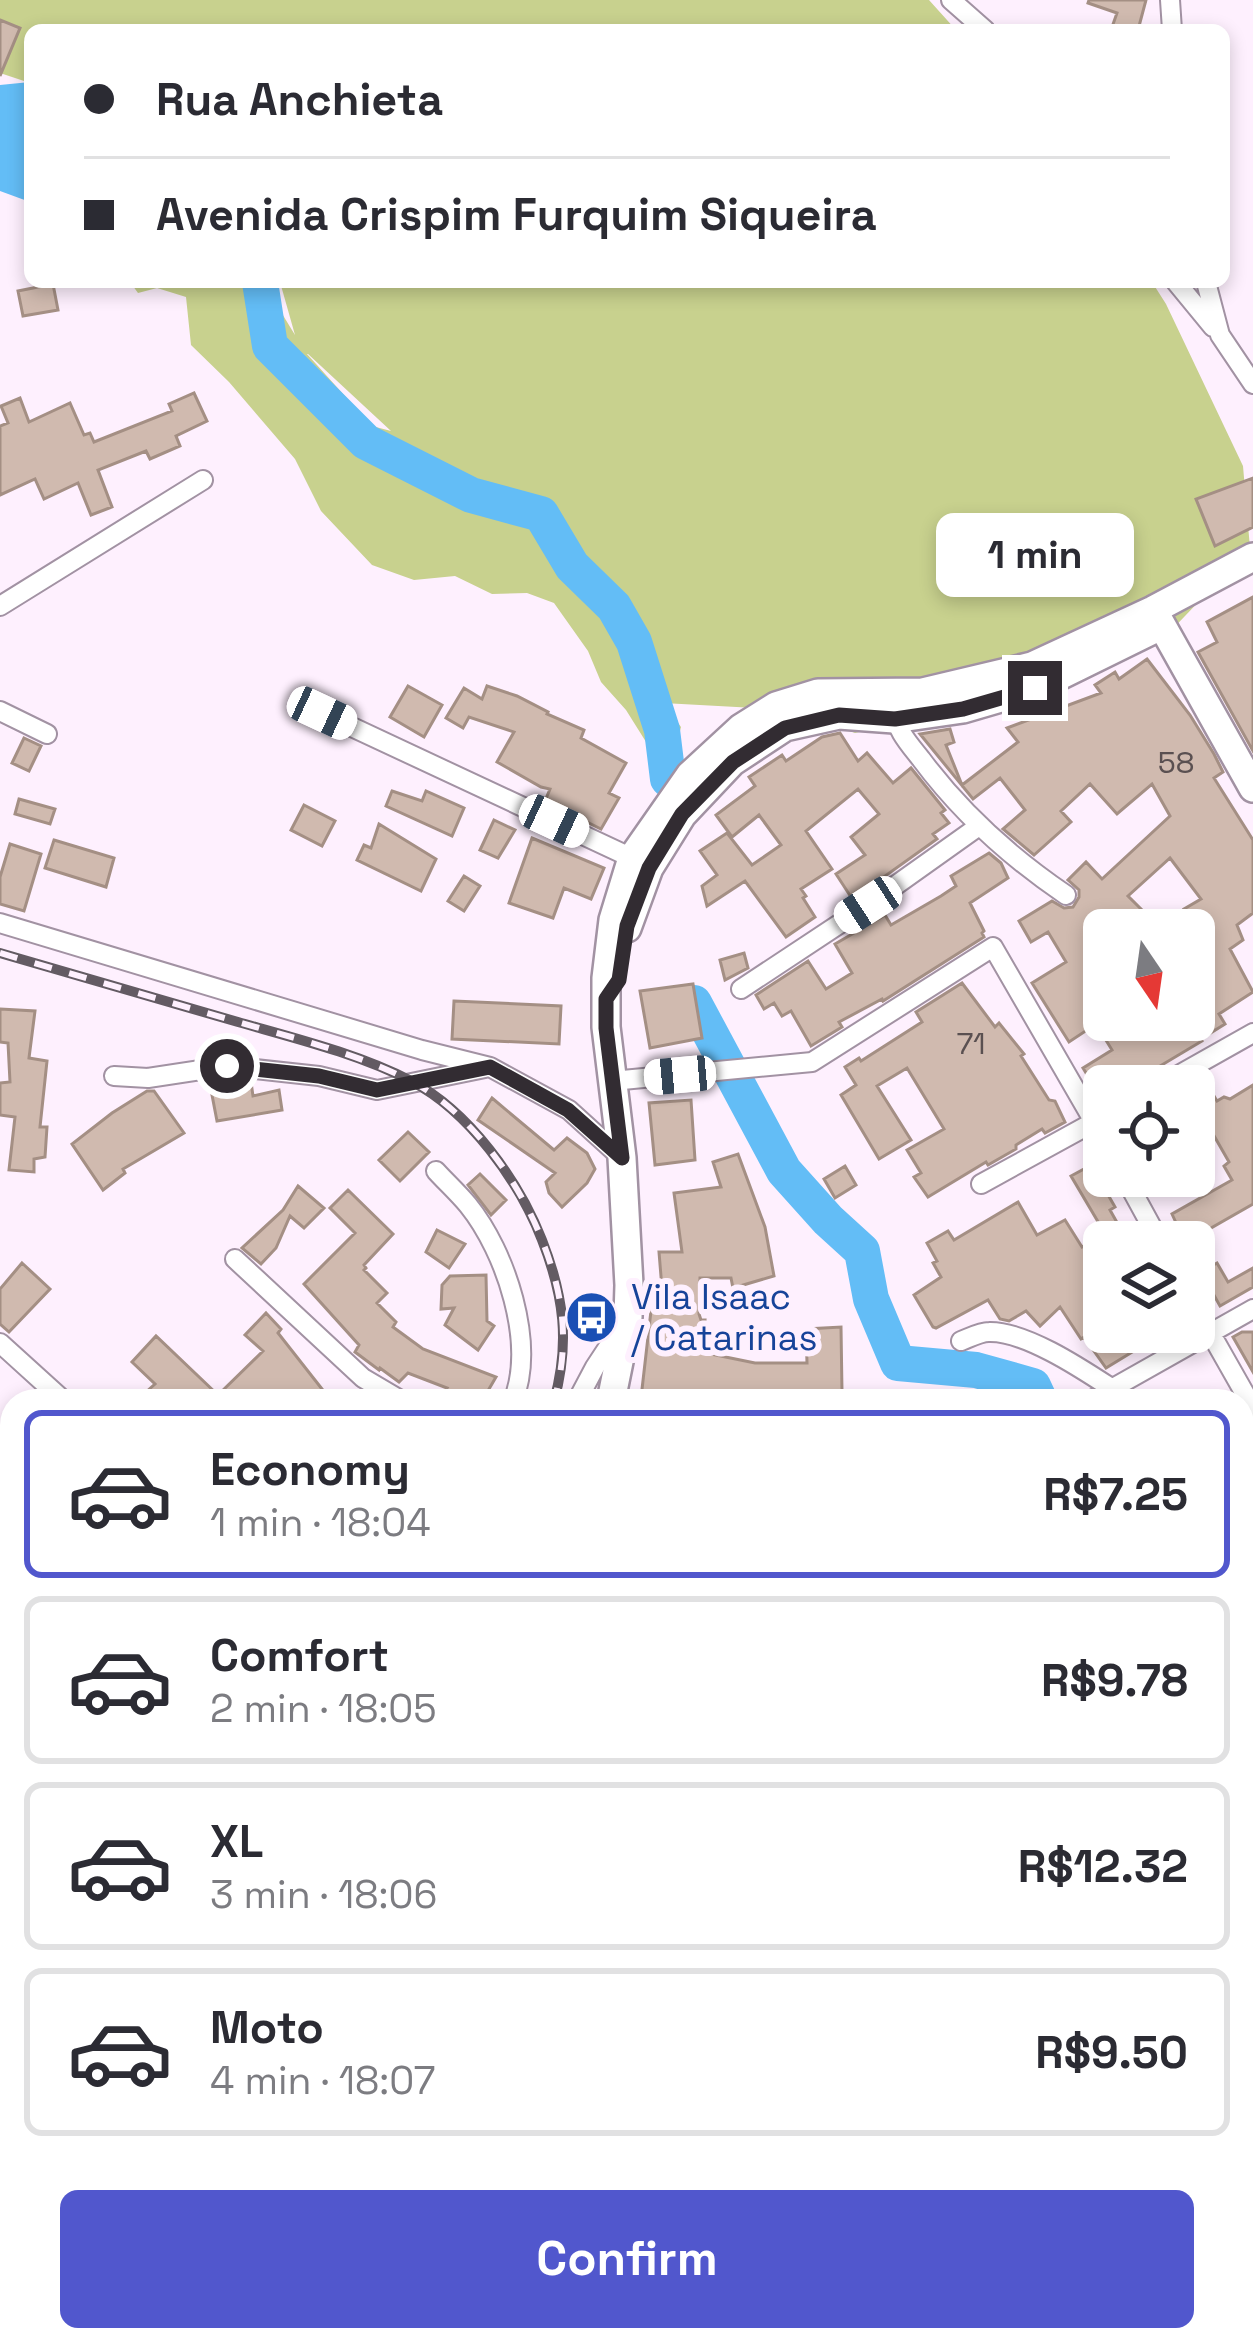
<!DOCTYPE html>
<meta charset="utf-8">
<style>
body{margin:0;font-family:"Space Grotesk",sans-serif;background:#f2f2f3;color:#2b2b33;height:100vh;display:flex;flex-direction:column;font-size:45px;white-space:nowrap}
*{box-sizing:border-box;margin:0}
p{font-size:39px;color:#7c7c81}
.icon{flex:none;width:66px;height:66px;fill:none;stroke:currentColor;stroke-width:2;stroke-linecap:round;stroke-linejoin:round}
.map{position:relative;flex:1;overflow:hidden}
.drawer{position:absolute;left:0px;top:1389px;width:1254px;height:963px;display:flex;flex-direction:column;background:#fff;border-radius:36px 36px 0 0;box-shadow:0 6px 18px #0003}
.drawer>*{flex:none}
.banner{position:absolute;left:24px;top:24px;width:1206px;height:264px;border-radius:18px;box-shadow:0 6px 18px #0003;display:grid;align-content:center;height:264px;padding:0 60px;background:#fff}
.needle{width:78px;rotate:167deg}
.tools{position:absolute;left:1083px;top:909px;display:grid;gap:24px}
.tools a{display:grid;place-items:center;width:132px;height:132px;border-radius:18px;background:#fff;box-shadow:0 6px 18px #0003;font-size:60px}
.end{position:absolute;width:54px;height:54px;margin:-27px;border:15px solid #322c32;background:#fff;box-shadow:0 0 0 6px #fff}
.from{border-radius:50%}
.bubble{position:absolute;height:84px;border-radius:18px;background:#fff;box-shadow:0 6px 18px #0003;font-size:39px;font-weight:800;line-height:84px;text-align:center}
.car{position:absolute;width:36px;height:72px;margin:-36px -18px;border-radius:15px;box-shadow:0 0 9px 3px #0007;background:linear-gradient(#fff 24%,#345 0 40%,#fff 0 76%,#345 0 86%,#fff 0)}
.banner b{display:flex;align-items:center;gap:42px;height:114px;font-size:45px}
.banner b+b{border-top:3px solid #e1e1e2}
.banner i{width:30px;height:30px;background:#2b2b33}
ul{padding:21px 0 0;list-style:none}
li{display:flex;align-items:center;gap:36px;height:168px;margin:0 24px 18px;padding:0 36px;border:6px solid #e1e1e2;border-radius:18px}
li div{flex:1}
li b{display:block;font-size:45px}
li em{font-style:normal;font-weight:800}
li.selected{border-color:#5157cd}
li>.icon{width:108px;height:108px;stroke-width:1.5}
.cta{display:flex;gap:24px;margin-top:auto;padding:24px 60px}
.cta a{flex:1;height:138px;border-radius:18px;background:#5157cd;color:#fff;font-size:48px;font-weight:800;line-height:138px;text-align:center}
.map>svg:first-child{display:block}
.industrial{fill:#fee6dc}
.green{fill:#c8d18e;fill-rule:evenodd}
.forest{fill:#c3ce71}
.water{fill:#63bdf6}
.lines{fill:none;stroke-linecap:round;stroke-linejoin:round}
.river{stroke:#63bdf6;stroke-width:36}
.building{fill:#d0baaf;stroke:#a48f84;stroke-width:3;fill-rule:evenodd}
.street-casing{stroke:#a292a3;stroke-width:22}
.secondary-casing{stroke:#a292a3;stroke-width:32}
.street{stroke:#fff;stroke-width:18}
.secondary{stroke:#fff;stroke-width:27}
.rail-casing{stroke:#635b63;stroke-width:10}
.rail{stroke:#fef0fe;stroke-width:6;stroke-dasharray:18;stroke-linecap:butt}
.route{stroke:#322c32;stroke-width:15}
.labels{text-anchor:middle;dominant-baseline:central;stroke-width:12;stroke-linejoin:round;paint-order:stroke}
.number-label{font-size:30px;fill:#5a5051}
.transit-label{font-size:36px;fill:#164399;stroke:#fef0fe;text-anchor:start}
</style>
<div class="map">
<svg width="1253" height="2351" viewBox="0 0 1253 2351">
<rect width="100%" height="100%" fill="#fef0fe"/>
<path class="industrial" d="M62,2340H680L677,2351H58Z"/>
<path class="green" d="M0,0H929L956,30H30V83L0,73Z
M130,282H276L281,312L295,335L280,282H1152L1166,304L1243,466L1250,548L1163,639L1028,691L855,733L792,710L663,703L681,727L668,777L626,710L601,682L588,651L554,603L527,593L492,594L455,576L414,580L372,565L321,511L295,459L229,382L191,345L186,297L157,288L138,293ZM307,354H308L391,431L372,426Z
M1253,1575V1789L1242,1782V1580Z
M1242,1876L1253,1882V2009L1242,2003Z
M1242,2317L1253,2321V2351H689L692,2340H1242Z"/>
<path class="forest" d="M1242,1782L1253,1789V1882L1242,1876Z
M1242,2003L1253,2009V2321L1242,2317Z"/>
<path class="water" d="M30,82V202L0,191V85Z"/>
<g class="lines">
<path class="river" d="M260,282L270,346L366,442L471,495L541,514L572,566L614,607L634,642L662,730L668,779
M694,1003L784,1171L828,1220L862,1251L871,1299L898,1363L976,1370L1033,1386L1040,1401
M1242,1554L1253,1556"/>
</g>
<path class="building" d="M1089,0H1146L1138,30H1111L1117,13L1088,3Z
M0,20L20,28L0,76Z
M53,284L58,310L23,316L18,291Z
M194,393L207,421L176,436L180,446L150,459L146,451L98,470L112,507L91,515L78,483L44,499L35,479L0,495V426L8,423L1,406L20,398L29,422L70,403L84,435L90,433L94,442L172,411L169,404Z
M1253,478V527L1215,546L1196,499Z
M1253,597V751L1198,652L1217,642L1207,622Z
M1147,659L1190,715L1214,754L1223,772L1214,778L1253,840V913L1237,925L1243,940L1230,949L1253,992L1219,1014L1225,1024L1201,1039L1202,1041L1140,1078L1124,1086H1094L1083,1068L1112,1050L1096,1024L1069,1042L1032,983L1066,962L1048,932L1031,942L1019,921L1052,901L1064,908L1073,907L1079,897V890L1068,880L1086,862L1102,879L1170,816L1152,784L1117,814L1090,784L1061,811L1071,822L1034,855L1003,829L1025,810L1000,778L973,799L920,734L950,729L954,742L946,745L962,785L1018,742L1007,728L1101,693L1095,685L1115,672L1119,679ZM1170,858L1201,899L1184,909L1204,939L1194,946L1208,969L1203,973L1212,988L1194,999V1020H1103L1104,930H1141L1132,922L1143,911L1128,896Z
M408,686L442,705L424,737L390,717Z
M487,686L517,696L548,712L547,714L584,730L581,738L626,763L609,793L619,798L601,829L545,801L550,789L541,787L497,762L514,732L469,717L463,728L446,718L464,688L482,699Z
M840,733L858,761L867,753L893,783L911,768L945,810L941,813L949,823L933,834L937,839L860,894L851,897L836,874L865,855L851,837L879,814L858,789L806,831L832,869L801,889L806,896L803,898L815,917L786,937L745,881L707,906L702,886L717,875L700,851L727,833L752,865L781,845L759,815L732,837L716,815L755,786L749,777L782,755L786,761L822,737Z
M24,738L41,746L29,771L12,763Z
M392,791L422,801L426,791L464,808L452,836L386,806Z
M19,799L55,809L50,824L15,814Z
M304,805L335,821L322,846L291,830Z
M494,820L515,830L498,858L480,850Z
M379,824L436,859L421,891L357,860L364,845L371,848Z
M532,838L604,868L591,899L564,888L553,918L509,903Z
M54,840L114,858L106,887L45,868Z
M10,844L41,854L24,911L0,904V877Z
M989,853L1001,863L1008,878L970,903L984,931L982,933L984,937L883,1001L882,999L839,1022L842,1027L811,1046L791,1011L782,1016L774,1003L764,1009L756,995L808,961L826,989L852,973L835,944L885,915L891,925L941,896L956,886L951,876Z
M464,876L480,886L464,911L448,901Z
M744,953L748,968L725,980L720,960Z
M962,983L995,1027L999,1023L1024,1054L1021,1056L1049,1100L1055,1101L1065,1122L1045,1133L1042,1129L1016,1145V1149L988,1165L986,1162L928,1197L914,1177L921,1173L907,1150L944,1129L907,1068L877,1086L911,1140L879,1159L841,1095L856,1085L845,1067L859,1058L861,1061L922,1022L916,1012Z
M693,984L702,1038L650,1048L640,991Z
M454,1001L561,1006L559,1044L452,1039Z
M0,1009L35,1011L29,1058L47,1061L40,1127H47L45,1157L34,1159V1172L9,1170L15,1117L0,1115V1083L10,1082L8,1043L0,1042Z
M233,1080L251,1082L253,1096L279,1090L282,1110L217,1121L212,1095L228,1093L226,1081Z
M1253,1085V1204L1190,1240L1187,1236L1183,1238L1172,1214L1232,1180L1224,1166L1229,1162L1209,1127L1194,1135V1107L1214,1096L1217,1101L1224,1097L1230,1099Z
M147,1091H154L184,1133L123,1169L125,1173L103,1190L72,1144L112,1113Z
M492,1098L554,1150L567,1138L587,1153L595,1169L587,1183L562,1207L549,1193L546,1182L555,1173L478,1120Z
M691,1100L695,1160L655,1165L649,1103Z
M408,1132L429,1152L400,1181L379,1160Z
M738,1154L765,1227L774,1276L733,1288L731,1278H700L699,1314L701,1320H705L704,1330L708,1331L706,1353L755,1363H807L806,1329L841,1327L842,1392L806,1394V1401H658L641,1398L652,1302L663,1301L659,1252H682L674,1193L721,1187L713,1162Z
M845,1166L856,1185L835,1198L824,1179Z
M1084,1169L1092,1183L1099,1179L1115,1207L1110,1210L1128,1242H1110L1071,1176Z
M480,1174L506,1200L491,1215L468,1185Z
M298,1186L324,1208L304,1228L290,1216L276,1248L261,1264L242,1248L283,1210Z
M348,1190L393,1234L364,1265L366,1268L364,1270L387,1293L377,1303L396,1322L393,1327L423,1349L496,1377L482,1401H437L447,1388L408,1373L399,1382L380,1368L379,1370L355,1352L359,1345L304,1284L355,1233L330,1208Z
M1018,1202L1037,1235L1065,1220L1082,1247L1104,1234V1332H1165L1106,1368L1084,1337L1081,1339L1060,1307L1040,1326L1026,1311L1009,1321L1000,1319L988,1300L936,1328L933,1327L914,1295L941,1277L933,1263L937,1261L927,1243L948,1231L954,1240Z
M437,1230L465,1244L449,1268L426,1252Z
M22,1263L50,1289L9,1332L0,1324V1289Z
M1217,1263L1228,1282L1253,1268V1287L1220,1306L1201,1272Z
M486,1275L487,1321L494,1326L478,1350L445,1325L454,1308L441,1309L442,1285L450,1276Z
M266,1313L281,1329L278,1333L322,1389L311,1401H136L155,1384L132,1362L156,1336L218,1395L263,1351L245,1335Z
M1242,1332H1253V1372L1233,1337Z"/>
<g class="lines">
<defs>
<path id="street" d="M951,0L985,30
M1170,0L1172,30
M1176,282L1213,327
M1206,282L1220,335L1253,384
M0,606L203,480
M0,711L47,734
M895,711C895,729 910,745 921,759C962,814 1010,857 1066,895
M322,713L632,858
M0,923L422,1050L490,1067L569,1110L622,1158
M741,989L868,905L979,826
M114,1076L148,1078L227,1066L319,1076L377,1090L485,1068
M612,1081L812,1062L993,947L1104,1139
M1159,1086L1253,1033
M436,1171C446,1182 458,1193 468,1205C506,1252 536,1343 513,1401
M1124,1176L1160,1242
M981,1184L1103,1117
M235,1259L363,1378L402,1401
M1194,1304L1253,1408
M961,1341C969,1338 980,1332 989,1332C1025,1331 1082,1369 1111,1388
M0,1343L64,1401
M577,1401L595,1367L622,1326
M1090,1401L1253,1309"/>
<path id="secondary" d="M1155,613L1253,788
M627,928L649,868L682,815L732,762L785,727L839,715L894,719L963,709L1035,688L1161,626
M611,1401L628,1317L629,1285L622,1158L606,1027V978L613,920L632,858L690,775L741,728L776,706L818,693L923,692L1032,666L1153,610L1253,557
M11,2351L14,2340"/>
</defs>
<use href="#street" class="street-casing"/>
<use href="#secondary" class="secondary-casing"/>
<use href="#street" class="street"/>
<use href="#secondary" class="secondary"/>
<defs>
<path id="rail" d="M0,953C79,976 158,999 238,1022C294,1038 359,1054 411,1081C469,1111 519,1181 542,1240C564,1296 570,1343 554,1401
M0,2034L12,2023"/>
</defs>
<use href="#rail" class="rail-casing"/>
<use href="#rail" class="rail"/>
</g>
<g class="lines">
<path class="route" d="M227,1066L319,1076L377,1090L490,1067L568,1110L622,1158L606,1028V999L619,980L627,926L649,868L682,814L733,762L785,728L839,715L895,719L963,709L1035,688"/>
</g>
<defs>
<symbol id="bus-disc" viewBox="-11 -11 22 22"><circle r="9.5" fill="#1a4fb4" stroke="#fef0fe"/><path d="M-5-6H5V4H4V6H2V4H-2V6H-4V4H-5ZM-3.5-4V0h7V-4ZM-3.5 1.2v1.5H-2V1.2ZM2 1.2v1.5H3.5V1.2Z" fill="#fff"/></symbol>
</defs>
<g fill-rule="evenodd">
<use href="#bus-disc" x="562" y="1288" width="59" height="59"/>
</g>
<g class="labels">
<g class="number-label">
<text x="1176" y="762">58</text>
<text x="971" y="1043">71</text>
</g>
<g class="transit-label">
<text x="631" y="1297">Vila Isaac<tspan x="631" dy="41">/ Catarinas</tspan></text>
</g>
</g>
</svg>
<div class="tools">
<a><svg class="needle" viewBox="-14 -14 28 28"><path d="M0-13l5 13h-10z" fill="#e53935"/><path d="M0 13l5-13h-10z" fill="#7c7c81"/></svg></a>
<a><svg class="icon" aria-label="locate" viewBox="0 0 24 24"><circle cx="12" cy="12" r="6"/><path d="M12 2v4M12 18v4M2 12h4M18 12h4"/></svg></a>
<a><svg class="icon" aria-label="layers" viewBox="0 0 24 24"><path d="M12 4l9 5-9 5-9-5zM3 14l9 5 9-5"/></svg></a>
</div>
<i class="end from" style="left:227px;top:1066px"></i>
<i class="end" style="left:1035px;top:688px"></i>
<div class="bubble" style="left:936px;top:513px;width:198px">1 min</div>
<i class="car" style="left:322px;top:713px;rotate:115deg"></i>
<i class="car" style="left:554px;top:821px;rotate:115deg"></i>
<i class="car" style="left:868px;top:905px;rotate:237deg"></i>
<i class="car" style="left:680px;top:1075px;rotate:265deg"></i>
<div class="banner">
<b><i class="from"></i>Rua Anchieta</b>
<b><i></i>Avenida Crispim Furquim Siqueira</b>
</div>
<section class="drawer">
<ul>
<li class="selected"><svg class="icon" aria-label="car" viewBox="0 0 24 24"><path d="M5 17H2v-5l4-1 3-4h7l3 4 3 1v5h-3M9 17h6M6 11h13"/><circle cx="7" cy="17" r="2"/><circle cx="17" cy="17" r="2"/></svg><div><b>Economy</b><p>1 min · 18:04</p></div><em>R$7.25</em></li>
<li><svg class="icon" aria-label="car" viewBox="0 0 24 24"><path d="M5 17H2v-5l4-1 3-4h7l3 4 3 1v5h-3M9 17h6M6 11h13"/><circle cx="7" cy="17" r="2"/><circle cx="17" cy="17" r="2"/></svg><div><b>Comfort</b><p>2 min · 18:05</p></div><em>R$9.78</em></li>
<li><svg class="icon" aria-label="car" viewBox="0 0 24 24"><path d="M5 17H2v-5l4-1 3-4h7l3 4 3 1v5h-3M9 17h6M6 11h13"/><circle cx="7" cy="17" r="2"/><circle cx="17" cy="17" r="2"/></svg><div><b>XL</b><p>3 min · 18:06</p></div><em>R$12.32</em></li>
<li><svg class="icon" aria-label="car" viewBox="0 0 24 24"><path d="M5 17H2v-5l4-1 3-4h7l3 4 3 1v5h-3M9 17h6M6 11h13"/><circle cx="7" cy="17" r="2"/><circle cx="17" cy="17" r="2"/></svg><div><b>Moto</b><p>4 min · 18:07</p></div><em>R$9.50</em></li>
</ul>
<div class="cta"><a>Confirm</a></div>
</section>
</div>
